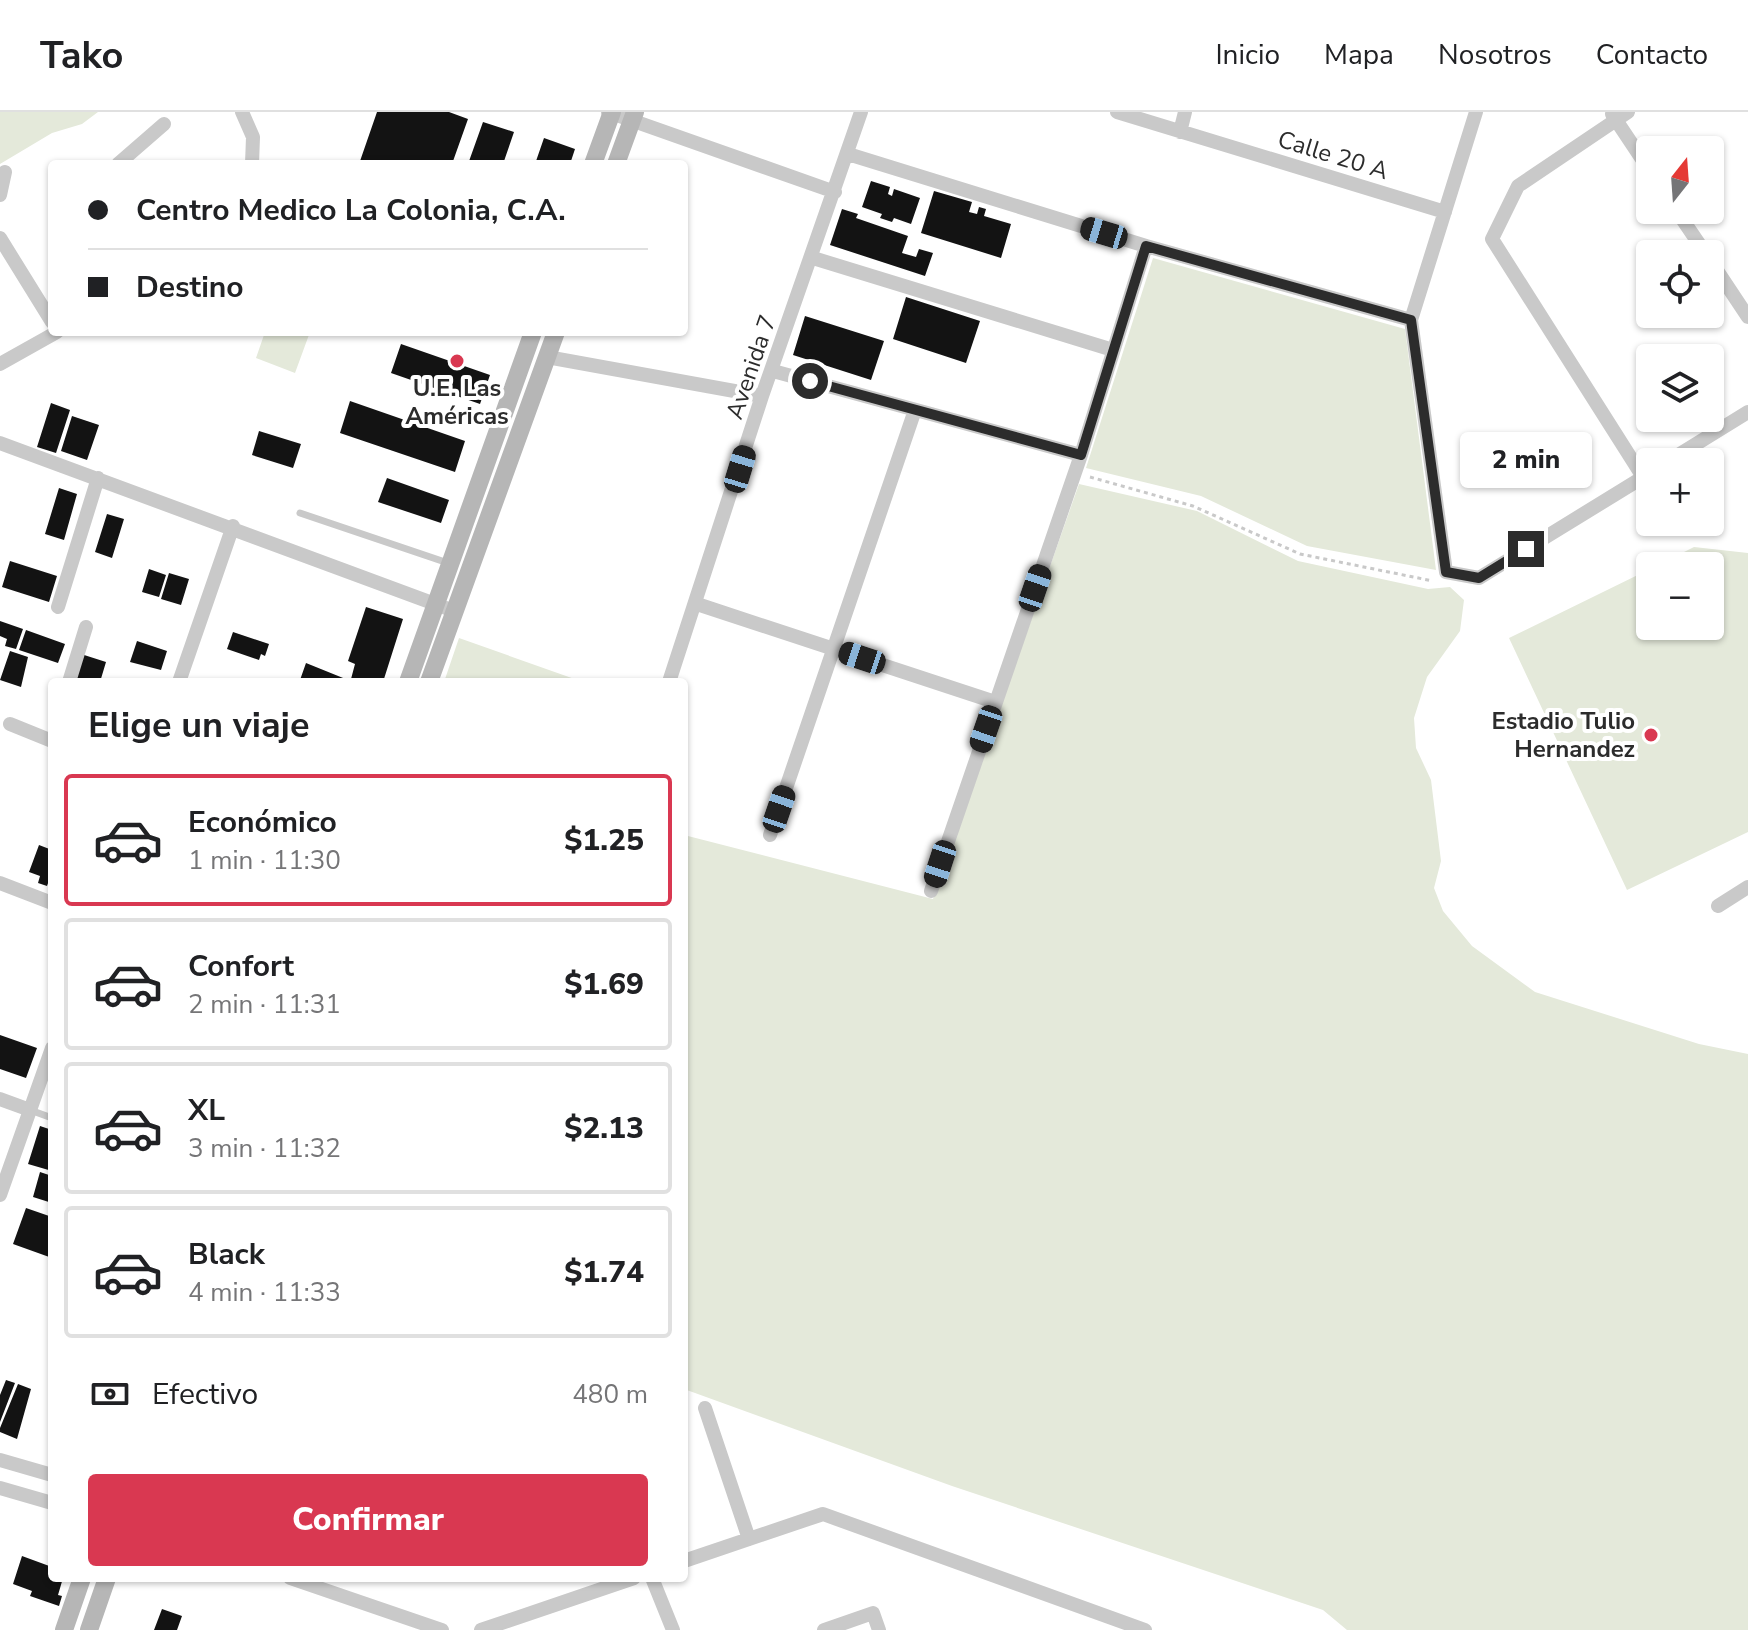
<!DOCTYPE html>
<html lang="es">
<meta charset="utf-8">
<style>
body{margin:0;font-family:"Nunito Sans",sans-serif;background:#f2f2f2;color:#202124;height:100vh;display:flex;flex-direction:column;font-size:30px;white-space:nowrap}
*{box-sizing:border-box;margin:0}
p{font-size:26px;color:#757577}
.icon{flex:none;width:44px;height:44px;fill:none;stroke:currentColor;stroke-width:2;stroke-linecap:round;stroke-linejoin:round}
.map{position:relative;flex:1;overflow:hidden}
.drawer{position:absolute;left:48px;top:566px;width:640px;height:904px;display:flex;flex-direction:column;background:#fff;border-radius:8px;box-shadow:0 2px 6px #0004}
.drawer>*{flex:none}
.hud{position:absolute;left:48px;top:48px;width:640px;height:176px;border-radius:8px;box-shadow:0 2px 6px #0004;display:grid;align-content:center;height:176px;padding:0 40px;background:#fff}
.needle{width:52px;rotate:17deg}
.controls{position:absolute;left:1636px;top:24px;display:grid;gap:16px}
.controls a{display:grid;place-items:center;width:88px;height:88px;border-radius:8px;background:#fff;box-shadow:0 2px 6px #0004;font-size:40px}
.end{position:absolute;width:36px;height:36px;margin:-18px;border:10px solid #2c2c2c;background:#fff;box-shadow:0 0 0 4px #fff}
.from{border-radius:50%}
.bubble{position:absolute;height:56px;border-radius:8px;background:#fff;box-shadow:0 2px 6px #0004;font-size:26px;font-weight:800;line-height:56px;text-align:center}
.car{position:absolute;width:24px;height:48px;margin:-24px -12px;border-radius:10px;box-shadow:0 0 6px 2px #0007;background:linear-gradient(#222 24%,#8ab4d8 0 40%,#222 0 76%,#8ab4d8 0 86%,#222 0)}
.hud b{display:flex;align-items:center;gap:28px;height:76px;font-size:30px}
.hud b+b{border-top:2px solid #e0e0e0}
.hud i{width:20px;height:20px;background:#202124}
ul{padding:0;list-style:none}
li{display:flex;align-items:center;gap:24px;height:132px;margin:0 16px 12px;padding:0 24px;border:4px solid #e0e0e0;border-radius:8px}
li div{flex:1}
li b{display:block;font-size:30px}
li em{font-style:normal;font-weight:800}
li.active{border-color:#d93851}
li>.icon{width:72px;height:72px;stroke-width:1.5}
h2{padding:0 40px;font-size:36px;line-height:96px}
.pay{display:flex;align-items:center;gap:20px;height:88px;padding:0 40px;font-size:30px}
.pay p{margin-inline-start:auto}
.cta{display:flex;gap:16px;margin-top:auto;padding:16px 40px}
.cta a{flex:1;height:92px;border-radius:8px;background:#d93851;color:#fff;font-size:32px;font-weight:800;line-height:92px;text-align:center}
header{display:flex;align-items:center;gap:48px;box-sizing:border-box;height:112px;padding:0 40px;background:#fff;border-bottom:2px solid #e0e0e0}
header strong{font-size:38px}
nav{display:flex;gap:44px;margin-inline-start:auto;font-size:28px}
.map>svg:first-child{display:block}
.green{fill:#e4e9da}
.building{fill:#131313}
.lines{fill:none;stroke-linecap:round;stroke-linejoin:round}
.path{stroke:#c9c9c9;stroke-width:3;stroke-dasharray:4 4;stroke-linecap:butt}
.service{stroke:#c9c9c9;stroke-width:7}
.minor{stroke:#c9c9c9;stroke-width:14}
.secondary{stroke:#b6b6b6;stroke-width:18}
.route{stroke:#2c2c2c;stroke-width:10}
.poi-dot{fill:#d93851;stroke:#fff;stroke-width:3}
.labels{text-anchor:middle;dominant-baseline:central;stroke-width:8;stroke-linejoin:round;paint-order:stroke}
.street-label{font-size:24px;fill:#2c2c2c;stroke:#fff}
.poi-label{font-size:24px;font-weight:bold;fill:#2c2c2c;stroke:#fff}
</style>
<header>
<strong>Tako</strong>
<nav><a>Inicio</a><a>Mapa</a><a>Nosotros</a><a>Contacto</a></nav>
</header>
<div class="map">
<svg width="1748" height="1518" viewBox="0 0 1748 1518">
<rect width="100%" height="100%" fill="#fff"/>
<path class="green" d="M0,0H98L82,12L52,21L0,52Z
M1153,146L1405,217L1436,458L1307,434L1201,384L1086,356Z
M265,220H310L295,261L256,246Z
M1079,372L1197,399L1298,449L1428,477L1450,475L1464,488L1460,519L1427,565L1414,606L1416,636L1431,668L1441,749L1434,776L1443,799L1472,834L1535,880L1699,932L1748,942V1518H1347L1323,1498L952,1374L684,1277V723L933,787Z
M1694,435L1748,441V720L1627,778L1509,526L1650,457V514H1710V454H1656Z
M459,526L583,570H444Z"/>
<path class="building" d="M377,0H449L468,7L452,52H359Z
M483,10L514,20L503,52H468Z
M544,26L575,37L570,52H535Z
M871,69L890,75L888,82L892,84L894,77L920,86L911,112L894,106L892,110L880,106L882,102L862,95Z
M934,79L972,90L969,100L977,102L979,95L986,97L984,104L1011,112L1001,146L921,121Z
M842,97L858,102L856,106L908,124L902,141L916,145L919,137L933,141L925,164L830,133Z
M906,185L980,209L966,251L893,227Z
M805,204L884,229L871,268L793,243Z
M401,232L490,263L480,292L391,261Z
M350,289L465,329L455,360L340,321Z
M51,291L70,298L56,341L37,335Z
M72,304L99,313L87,348L61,339Z
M259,319L301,332L293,356L252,343Z
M387,366L449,388L441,411L378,390Z
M59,376L77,382L64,428L45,422Z
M107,402L124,407L112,446L95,440Z
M10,449L57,464L49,490L2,475Z
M149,457L166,463L159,485L142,480Z
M169,461L189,467L181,493L161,487Z
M366,495L403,507L383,570L351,567L355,552L348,549Z
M0,509L23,517L16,537L5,534L7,527L0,524Z
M26,518L65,532L58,551L19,538Z
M233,520L269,532L265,544L261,542L259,548L227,537Z
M137,529L167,539L161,558L130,550Z
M10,539L28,545L21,575L0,568Z
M81,542L106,550L100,570L73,567Z
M306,551L353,570L300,568Z
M39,733L52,738V760L47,774L38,771L40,764L29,760Z
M0,923L37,936L26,966L0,957Z
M40,1014L52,1018V1059L28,1052Z
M40,1060L52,1064V1091L33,1085Z
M26,1096L52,1105V1146L13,1132Z
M6,1268L15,1271L0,1310V1283Z
M18,1272L31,1277L17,1327L0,1320V1316Z
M22,1444L52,1455V1466H63L58,1483L62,1484L59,1494L30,1484L32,1479L13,1472Z
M162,1497L182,1504L177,1518H154Z"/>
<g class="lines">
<path class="path" d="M1090,365L1193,394L1300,442L1433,469"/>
<path class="service" d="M300,401L448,451
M30,998L52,1006"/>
<path class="minor" d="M242,0L253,25L252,52
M608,0L835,80
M1117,0L1445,100
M1476,0L1411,208L1446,460L1479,466L1650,361
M1628,0L1518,74L1492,127L1643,365
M1612,2L1650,59
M1180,20L1185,0
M848,42L1146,134L1411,208
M118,52L164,12
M0,83L5,60
M1676,98L1706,142
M0,126L52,210
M813,146L1113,238
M1710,148L1748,205
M547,245L762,284
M0,252L57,220
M773,259L1081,343
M0,331L454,499
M1667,350L1748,300
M697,492L995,590
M58,495L98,366
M69,570L86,515
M179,570L233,414
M669,570L762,284L861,0
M10,612L52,629
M770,723L915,298
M0,771L52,791
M931,779L1081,343L1146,134
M1718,794L1748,775
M0,987L30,998
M0,1083L52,936
M705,1296L749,1427
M0,1348L52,1363
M0,1376L52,1391
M684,1449L823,1402L1145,1518
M290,1466L442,1518
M652,1466L673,1518
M481,1518L634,1466
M824,1518L873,1501L879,1518"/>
<path class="secondary" d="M593,52L612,0
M616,52L635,0
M408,570L533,220
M429,570L556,220
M64,1518L82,1466
M89,1518L107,1466"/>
</g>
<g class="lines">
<path class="route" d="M810,269L1081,343L1146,134L1411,208L1446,460L1479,466L1526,437"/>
</g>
<g class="poi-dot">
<circle cx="457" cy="249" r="8"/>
<circle cx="1651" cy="623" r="8"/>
</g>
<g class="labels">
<g class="street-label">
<text transform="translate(1333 43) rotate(17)">Calle 20 A</text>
<text transform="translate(751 255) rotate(-71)">Avenida 7</text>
</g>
<g class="poi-label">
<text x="457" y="276">U.E. Las<tspan x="457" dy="28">Américas</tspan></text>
<text x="1635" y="609" text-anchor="end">Estadio Tulio<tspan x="1635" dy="28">Hernandez</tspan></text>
</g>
</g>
</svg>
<div class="controls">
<a><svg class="needle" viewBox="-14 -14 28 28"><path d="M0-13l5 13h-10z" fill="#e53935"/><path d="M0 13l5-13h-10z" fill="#757577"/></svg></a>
<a><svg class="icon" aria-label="locate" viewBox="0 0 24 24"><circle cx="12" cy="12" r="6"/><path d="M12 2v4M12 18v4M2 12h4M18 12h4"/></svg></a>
<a><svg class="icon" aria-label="layers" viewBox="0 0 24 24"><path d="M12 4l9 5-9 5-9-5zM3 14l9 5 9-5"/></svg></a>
<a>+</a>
<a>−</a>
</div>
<i class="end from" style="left:810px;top:269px"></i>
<i class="end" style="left:1526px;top:437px"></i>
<div class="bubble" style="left:1460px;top:320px;width:132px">2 min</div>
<i class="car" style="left:1104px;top:121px;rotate:287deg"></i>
<i class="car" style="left:740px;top:357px;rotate:17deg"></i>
<i class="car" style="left:1035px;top:476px;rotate:19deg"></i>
<i class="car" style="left:862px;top:546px;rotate:288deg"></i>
<i class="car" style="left:986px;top:617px;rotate:199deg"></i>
<i class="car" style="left:779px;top:697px;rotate:19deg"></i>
<i class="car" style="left:940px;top:752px;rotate:198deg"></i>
<div class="hud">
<b><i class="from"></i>Centro Medico La Colonia, C.A.</b>
<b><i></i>Destino</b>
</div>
<section class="drawer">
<h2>Elige un viaje</h2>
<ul>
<li class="active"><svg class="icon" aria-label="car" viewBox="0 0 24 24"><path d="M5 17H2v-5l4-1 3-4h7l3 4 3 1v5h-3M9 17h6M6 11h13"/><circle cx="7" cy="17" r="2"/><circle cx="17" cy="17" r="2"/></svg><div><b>Económico</b><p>1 min · 11:30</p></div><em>$1.25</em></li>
<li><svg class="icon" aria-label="car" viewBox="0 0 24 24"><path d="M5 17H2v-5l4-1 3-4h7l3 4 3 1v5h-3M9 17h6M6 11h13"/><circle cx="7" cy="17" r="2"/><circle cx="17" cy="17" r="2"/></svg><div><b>Confort</b><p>2 min · 11:31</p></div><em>$1.69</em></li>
<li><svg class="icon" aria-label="car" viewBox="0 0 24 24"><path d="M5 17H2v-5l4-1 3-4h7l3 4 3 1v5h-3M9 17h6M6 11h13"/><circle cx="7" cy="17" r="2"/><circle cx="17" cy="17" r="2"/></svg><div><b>XL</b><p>3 min · 11:32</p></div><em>$2.13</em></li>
<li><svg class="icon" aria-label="car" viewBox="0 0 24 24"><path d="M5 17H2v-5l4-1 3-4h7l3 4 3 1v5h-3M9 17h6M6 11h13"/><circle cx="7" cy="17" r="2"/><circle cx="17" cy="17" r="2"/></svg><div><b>Black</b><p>4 min · 11:33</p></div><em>$1.74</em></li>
</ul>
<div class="pay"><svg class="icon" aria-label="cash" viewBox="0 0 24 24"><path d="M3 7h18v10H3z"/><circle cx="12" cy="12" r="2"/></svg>Efectivo<p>480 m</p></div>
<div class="cta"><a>Confirmar</a></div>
</section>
</div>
